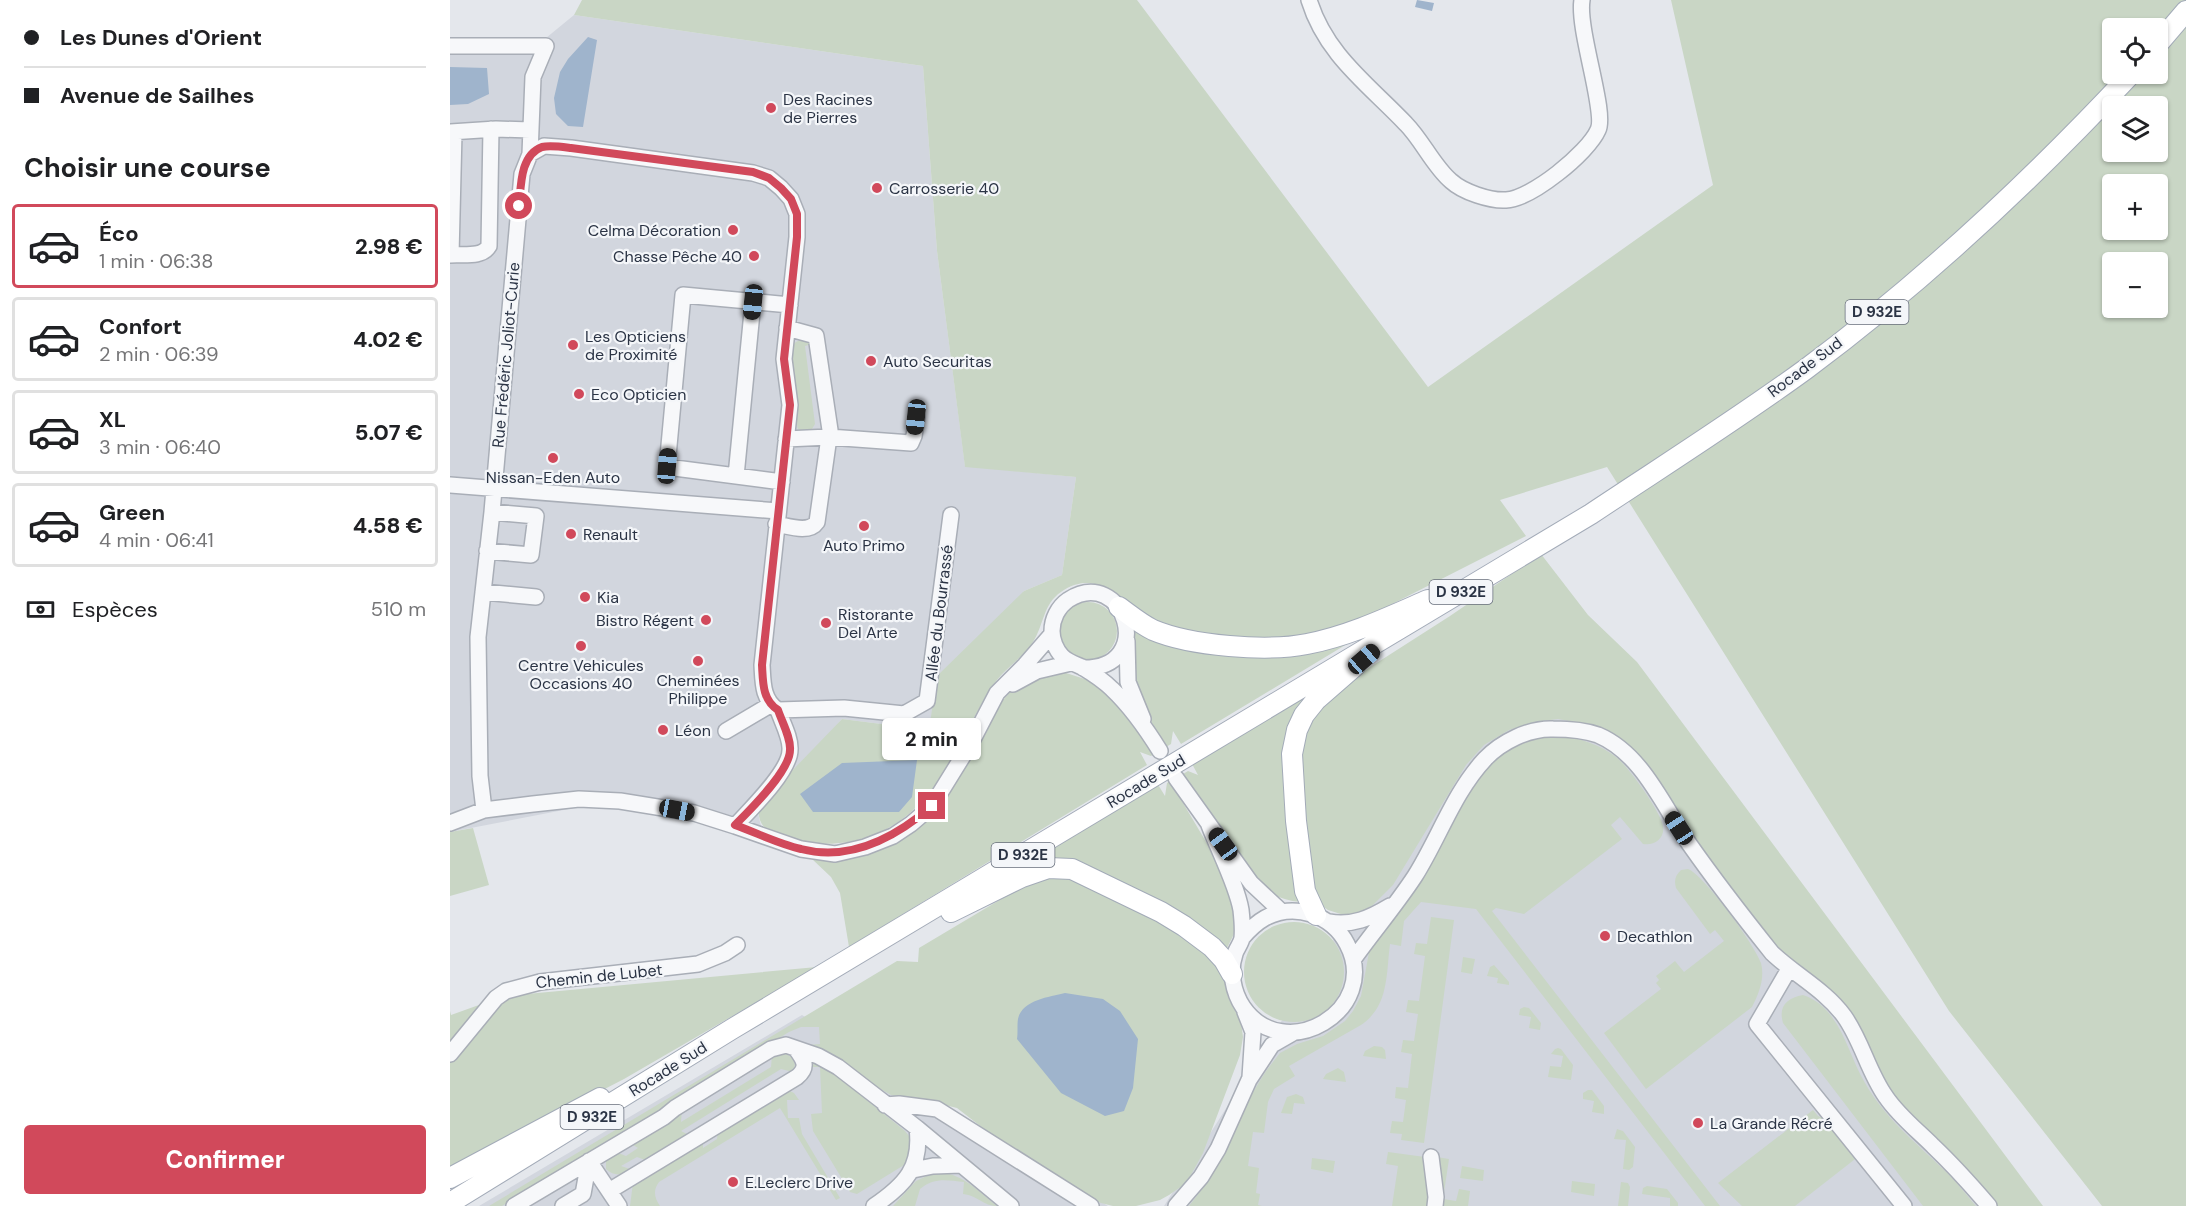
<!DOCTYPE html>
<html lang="fr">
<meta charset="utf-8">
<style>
body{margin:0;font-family:"DM Sans",sans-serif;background:#f6f6f6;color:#202124;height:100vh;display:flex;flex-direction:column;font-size:22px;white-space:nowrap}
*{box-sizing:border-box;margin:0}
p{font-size:20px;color:#757577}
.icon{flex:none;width:33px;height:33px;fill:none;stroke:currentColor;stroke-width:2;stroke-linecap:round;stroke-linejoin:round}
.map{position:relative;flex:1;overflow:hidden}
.panel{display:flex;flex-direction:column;background:#fff;width:450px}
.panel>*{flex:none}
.top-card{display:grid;align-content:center;height:132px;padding:0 24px;background:#fff}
.buttons{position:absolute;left:1652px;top:18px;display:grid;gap:12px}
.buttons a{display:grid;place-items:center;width:66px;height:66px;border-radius:6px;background:#fff;box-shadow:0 2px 4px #0004;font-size:30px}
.end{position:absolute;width:27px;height:27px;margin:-14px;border:8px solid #d1495b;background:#fff;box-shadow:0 0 0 3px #fff}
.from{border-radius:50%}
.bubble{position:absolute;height:42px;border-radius:6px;background:#fff;box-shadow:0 2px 4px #0004;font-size:20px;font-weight:800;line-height:42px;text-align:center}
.car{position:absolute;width:18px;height:36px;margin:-18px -9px;border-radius:8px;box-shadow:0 0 4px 2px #0007;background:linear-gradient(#222 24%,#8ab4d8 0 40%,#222 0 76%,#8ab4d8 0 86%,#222 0)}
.top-card b{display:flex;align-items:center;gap:21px;height:57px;font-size:22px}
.top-card b+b{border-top:2px solid #e0e0e0}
.top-card i{width:15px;height:15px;background:#202124}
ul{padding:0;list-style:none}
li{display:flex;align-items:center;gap:18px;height:84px;margin:0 12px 9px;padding:0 12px;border:3px solid #e0e0e0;border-radius:6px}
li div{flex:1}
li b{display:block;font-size:22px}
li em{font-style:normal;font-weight:800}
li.current{border-color:#d1495b}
li>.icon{width:54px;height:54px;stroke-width:1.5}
h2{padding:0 24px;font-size:27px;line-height:72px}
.pay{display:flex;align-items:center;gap:15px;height:66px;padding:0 24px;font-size:22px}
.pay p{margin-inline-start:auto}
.button{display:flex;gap:12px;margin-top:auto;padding:12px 24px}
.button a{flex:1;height:69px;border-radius:6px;background:#d1495b;color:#fff;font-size:24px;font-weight:800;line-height:69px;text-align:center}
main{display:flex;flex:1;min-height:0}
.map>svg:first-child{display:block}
.built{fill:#d2d6de}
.green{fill:#c9d6c5;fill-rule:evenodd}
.water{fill:#9fb4cc}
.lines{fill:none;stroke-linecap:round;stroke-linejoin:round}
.minor-casing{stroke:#a9aeb7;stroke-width:18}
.major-casing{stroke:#a3abb8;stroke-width:22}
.minor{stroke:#f7f8fa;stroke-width:15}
.major{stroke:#fff;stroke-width:20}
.route{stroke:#d1495b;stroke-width:8}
.poi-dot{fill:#d1495b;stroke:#f4f6f9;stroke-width:2}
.labels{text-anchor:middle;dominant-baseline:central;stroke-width:4.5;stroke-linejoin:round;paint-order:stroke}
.shield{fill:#f4f6f9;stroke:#676e7b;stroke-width:1.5}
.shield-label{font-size:15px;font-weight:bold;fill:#2b3445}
.poi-label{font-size:16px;fill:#2b3445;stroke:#f4f6f9;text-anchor:start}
.street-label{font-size:16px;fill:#2b3445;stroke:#f4f6f9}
</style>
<main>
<section class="panel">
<div class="top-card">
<b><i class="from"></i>Les Dunes d'Orient</b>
<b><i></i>Avenue de Sailhes</b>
</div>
<h2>Choisir une course</h2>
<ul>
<li class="current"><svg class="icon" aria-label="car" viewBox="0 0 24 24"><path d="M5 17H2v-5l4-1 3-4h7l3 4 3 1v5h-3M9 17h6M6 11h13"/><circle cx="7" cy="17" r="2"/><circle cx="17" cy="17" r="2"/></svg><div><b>Éco</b><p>1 min · 06:38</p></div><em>2.98 €</em></li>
<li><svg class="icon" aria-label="car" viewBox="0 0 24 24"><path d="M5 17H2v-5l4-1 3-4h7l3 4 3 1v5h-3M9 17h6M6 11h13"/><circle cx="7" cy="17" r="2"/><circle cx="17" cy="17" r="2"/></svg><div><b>Confort</b><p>2 min · 06:39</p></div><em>4.02 €</em></li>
<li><svg class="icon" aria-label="car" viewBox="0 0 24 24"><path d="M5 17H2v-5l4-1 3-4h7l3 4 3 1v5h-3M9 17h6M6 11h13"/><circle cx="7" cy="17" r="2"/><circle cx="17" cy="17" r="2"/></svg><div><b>XL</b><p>3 min · 06:40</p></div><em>5.07 €</em></li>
<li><svg class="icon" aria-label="car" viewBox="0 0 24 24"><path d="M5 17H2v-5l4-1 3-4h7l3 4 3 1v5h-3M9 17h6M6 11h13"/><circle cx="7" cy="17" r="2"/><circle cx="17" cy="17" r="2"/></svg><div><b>Green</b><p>4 min · 06:41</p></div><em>4.58 €</em></li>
</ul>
<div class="pay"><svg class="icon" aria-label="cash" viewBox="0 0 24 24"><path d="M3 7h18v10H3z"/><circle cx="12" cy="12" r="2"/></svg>Espèces<p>510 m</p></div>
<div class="button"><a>Confirmer</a></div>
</section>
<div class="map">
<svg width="1736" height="1206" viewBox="0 0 1736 1206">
<rect width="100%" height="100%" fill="#e4e7ec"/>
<path class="built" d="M124,15L473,66L487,251L515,466L626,477L612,575L574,591L479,730L392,719L308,813L311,826L186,796L0,832V37L96,38Z
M1163,696L1556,1206H714L1014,734Z
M352,1015L658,1206H29Z"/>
<path class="green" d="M132,0H687L978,387L1263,185L1221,0H1736V1206H1652L1499,1011L1157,467L1050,500L1076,536C1036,556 996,577 956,597C930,610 901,628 873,633C833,641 792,639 753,634C738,632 714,629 701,623C696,621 691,615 686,611C664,591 641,571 611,592C593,604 594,625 583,642C573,658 555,668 544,684C508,737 494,800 433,831C406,844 378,846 349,842C327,838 305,831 309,805L392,719L479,730L487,676L574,591L612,575L626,477L515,467L487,251L473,66L124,15ZM1662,28H1707V74H1662ZM1662,106H1707V152H1662ZM1662,184H1707V230H1662ZM1662,262H1707V308H1662Z
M350,340L358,341L362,344L355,346L365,424L362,429L353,431L348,429C346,425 341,351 343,346C345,342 346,342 350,340Z
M1091,554L1138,615L1187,662L1593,1206H1547L1524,1177L1472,1128L1439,1092L1415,1045L1316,936L1167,738L1142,725L1108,719L1084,722L1059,730L1034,745L1016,765L943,885L923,905L907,914L897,916L878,910L868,903L857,878L846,767L859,715L911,673L1000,616Z
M609 631a29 29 0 1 1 58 0a29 29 0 1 1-58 0Z
M685,629L703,635L897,644L731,744L723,731L721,744L716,747C699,718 680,688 681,652C682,645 685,637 685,629Z
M613,672L644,682L656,690L704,754L701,756L690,752L697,765L399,947L390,893L381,877L362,859H390L424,852L445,842L501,790L550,703L563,689L576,680Z
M856,695V698L847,711L851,902C837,901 827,897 815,890L759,817L733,774L738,771L748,775L741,762Z
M1109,736C1130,738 1149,744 1166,757C1178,766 1211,812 1213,826C1215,839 1204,846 1193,844L1170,817L1161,825L1172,839L1074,914L1046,908L1042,911L1270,1206H1255L1026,909L971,902L954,921L951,946L940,944C936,975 939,1006 911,1025L839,1066L845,1076L824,1089L818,1102L814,1133L803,1132L798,1166L809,1168L806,1193L810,1194L808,1205L812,1206H739L759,1180L792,1110L816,1071L830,1053L847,1044L873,1036L895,1021L903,1011L911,996L920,947L1023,784C1049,752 1068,739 1109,736Z
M720,781L765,857L785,912L786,930L776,950L648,873L570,870L569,865L707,783L715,796L717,783Z
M23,828L39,885L0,896V832Z
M1238,869C1254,875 1305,945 1311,963C1315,978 1309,994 1302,1007L1196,1089L1154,1033L1211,989L1206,983L1209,980L1206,976L1225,961L1234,972L1274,941L1265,930L1260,934L1226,888C1224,880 1225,876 1231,870Z
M595,876L637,880L751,944L773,972L778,997L791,1022L793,1037L790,1055L753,1153L741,1175L732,1186L719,1195L710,1200L686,1206H663L651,1203L634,1196L547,1139L507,1108L495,1105L470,1103L441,1095L413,1079L383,1054L359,1046V1045L370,1044L369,1027H351L339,1032L52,1206H39L447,961L468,962L469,948L583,880Z
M981,917L1004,920L974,1143L951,1140L952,1134L940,1133L942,1121L953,1122L956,1100L945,1098L946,1087L958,1088L962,1054L951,1052L953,1040L964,1041L968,1014L956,1012L958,1000L969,1001L975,956L964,954L966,943L977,944Z
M794 972a50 50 0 1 1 100 0a50 50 0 1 1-100 0Z
M1013,957L1025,959L1022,974L1011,972Z
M1044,965L1059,982V985L1047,983L1048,978L1037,976L1040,967Z
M367,967L174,1079L0,1169V1011L1,1015L54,996Z
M1353,995C1391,1008 1397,1053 1415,1083C1435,1118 1464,1141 1492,1168C1505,1180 1515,1193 1526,1206H1473L1333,1023C1328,1006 1337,998 1353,995Z
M1074,1007L1079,1008L1091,1023L1090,1030L1079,1028L1081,1017L1069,1015L1070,1009Z
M924,1046L932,1047L935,1050L936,1059L913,1056L915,1051Z
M1108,1048L1111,1049L1123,1065L1121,1080L1098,1077L1100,1066L1111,1067L1113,1056L1101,1054L1105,1049Z
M331,1051L343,1058L345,1065L343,1072L331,1069L231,1131L241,1136L198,1161L187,1157L171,1166L183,1170C172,1175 165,1177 156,1169V1160L163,1151L176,1156L188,1148L178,1142L232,1109L231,1122L321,1067L322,1055Z
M365,1063L376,1067L455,1131L463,1141L459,1162L407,1194L400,1192L363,1131L361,1114L372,1113L370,1067H360Z
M888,1068L894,1072L896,1082L873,1079L876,1074Z
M338,1090L344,1093L349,1100H337L338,1118H349L352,1134L390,1198L386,1200L330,1108L209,1182C203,1190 204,1197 210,1206H180L183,1183L253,1141V1148L267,1139L268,1131Z
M1138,1090H1142L1154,1106V1114L1142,1112L1144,1101L1133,1099V1093Z
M846,1094L853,1097L855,1104L844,1103L842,1114L831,1113L837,1097Z
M1363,1110L1368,1116L1382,1122L1409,1156L1345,1206H1292L1268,1183Z
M1167,1129L1173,1131L1185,1147L1183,1167L1179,1170L1173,1169L1176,1140L1164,1139Z
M938,1152L975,1157L981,1206H942L948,1166L936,1164Z
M987,1157L999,1159L993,1199L1006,1201L1009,1189L1020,1191L1018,1206H989Z
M862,1158L885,1161L883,1173L861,1169Z
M1012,1166L1034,1170L1033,1181L1010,1178Z
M485,1172C511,1172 527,1190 547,1206C533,1206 529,1196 513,1194L514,1182C497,1180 484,1177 470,1189L465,1206H443L466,1181Z
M1122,1181L1145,1184L1144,1196L1121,1192Z
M1171,1182L1178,1183L1180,1187L1178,1206H1168Z
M1197,1186L1217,1189L1228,1203V1206H1220V1198L1192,1194L1193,1188Z"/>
<path class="water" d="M967,0L984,3L982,11L965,7Z
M138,37L147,40L133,127L118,126L106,114L104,98L110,72L118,59Z
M0,67L37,68L39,94L18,104L0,105Z
M467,760L462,797L449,812H363L350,794L392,763Z
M615,993L653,999L670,1011L688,1039L683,1088L674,1111L655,1116L611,1093L567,1039C568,1033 567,1025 568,1019C572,1000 599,997 615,993Z"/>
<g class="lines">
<defs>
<path id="minor" d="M859,0C876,55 918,84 956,124C972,140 984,167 1001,181C1013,192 1040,201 1056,200C1081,199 1138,153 1148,130C1157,113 1127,29 1132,0
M0,46H96L83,77L80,154L72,174L42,512L28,637L30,776L34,810
M0,132L46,129L80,130
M80,154L94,146L121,148L303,173L319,178L331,188L341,199L347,214V237L334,359L340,405L312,665C313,681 312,700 328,710C332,722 341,738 340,750C340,771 300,810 285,826
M0,255C13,254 32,258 39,246L41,129
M1,255L4,132
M336,439L379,437L380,430L366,336L337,328
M286,476L303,302
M332,482L217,467L233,295L340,305
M0,485L328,511
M326,524C338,526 359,534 367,522L379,437L461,443L464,436L467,417
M37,551L81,555L86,516L42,512
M33,592L86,597
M677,641L678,682L693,719
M633,668C708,669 674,564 618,600C608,607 602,619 602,631C602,640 606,650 612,656C618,662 625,664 632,667C642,673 654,681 662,689C680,706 697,730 710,751
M563,684L587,671L621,663
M328,710L394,708L454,714L477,701L501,515
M276,731L320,705
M726,778L801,883L832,912
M0,823L34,810L83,804L129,799L170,801L244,813L285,826L351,849L385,854L415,847L443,836L461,824L482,806L521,743L547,693L575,665L602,634
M759,825C768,849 787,886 791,910C792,919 793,929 792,938C791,944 786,949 785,954C779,971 783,992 793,1007C834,1067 932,1010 897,944C882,915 845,902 815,918C806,923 799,930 792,938
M879,922C903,926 920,918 940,906
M903,960C923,932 946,905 965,876C989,838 1004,792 1035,759C1051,742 1079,728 1103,729C1118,729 1134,730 1148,735C1193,754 1214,808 1240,845C1266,882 1294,918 1322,953C1345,975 1375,990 1394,1016C1412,1041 1418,1072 1436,1097C1449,1116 1467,1130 1483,1146C1503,1165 1521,1185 1539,1206
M1339,969L1307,1024L1454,1206
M795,1012L803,1032L800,1077
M0,1054L46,998L56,991L90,982L248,964L275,953L287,945
M435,1105L449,1104L487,1109L641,1206
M981,1157L986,1197L985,1206
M139,1161L169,1206
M463,1170L483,1166L511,1165
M159,1191L347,1077C359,1067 354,1060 346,1049
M64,1206L214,1117L225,1108L321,1049L336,1045L368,1056L388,1067L467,1128L561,1206
M113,1206L133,1194L139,1161
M424,1206C455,1185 472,1167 467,1128
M726,1206L751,1177L768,1149L799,1080L822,1045L843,1033"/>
<path id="major" d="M1707,45L1736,11
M669,607C680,615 691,624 703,630C741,646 817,652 857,644C899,636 939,617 978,600
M501,912L572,877L598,868L622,869L711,912L734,926L762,947L774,960L782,974
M866,915L855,891L846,821L842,754L847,730L854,715L866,700L905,666
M0,1178L150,1098
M0,1203L282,1029L1141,514C1213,466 1286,420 1356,369C1473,282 1582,180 1681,74"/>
</defs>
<use href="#minor" class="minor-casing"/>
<use href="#major" class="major-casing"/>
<use href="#minor" class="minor"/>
<use href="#major" class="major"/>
</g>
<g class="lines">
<path class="route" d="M69,206C71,186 70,155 92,147C100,145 113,147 121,148L303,172L319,178L331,188L341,199L347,214V237L334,359L340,405L312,665C313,681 312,700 328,710C332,722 341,738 340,750C340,771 300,810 285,825C307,833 329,844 351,849C401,862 446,837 482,806"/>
</g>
<g class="poi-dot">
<circle cx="321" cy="108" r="6"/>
<circle cx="427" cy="188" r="6"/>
<circle cx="283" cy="230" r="6"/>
<circle cx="304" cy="256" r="6"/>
<circle cx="123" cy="345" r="6"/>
<circle cx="421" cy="361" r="6"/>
<circle cx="129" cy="394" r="6"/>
<circle cx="103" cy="458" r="6"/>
<circle cx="414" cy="526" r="6"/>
<circle cx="121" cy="534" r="6"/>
<circle cx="135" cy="597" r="6"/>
<circle cx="256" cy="620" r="6"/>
<circle cx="376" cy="623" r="6"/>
<circle cx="131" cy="646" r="6"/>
<circle cx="248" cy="661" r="6"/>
<circle cx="213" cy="730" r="6"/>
<circle cx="1155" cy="936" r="6"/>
<circle cx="1248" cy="1123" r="6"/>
<circle cx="283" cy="1182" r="6"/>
</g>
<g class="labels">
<g class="shield">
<rect x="1395.5" y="300" width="63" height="24" rx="4.5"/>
<rect x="979.5" y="580" width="63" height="24" rx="4.5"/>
<rect x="541.5" y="843" width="63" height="24" rx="4.5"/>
<rect x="110.5" y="1105" width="63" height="24" rx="4.5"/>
</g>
<g class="shield-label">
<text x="1427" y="312">D 932E</text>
<text x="1011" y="592">D 932E</text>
<text x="573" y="855">D 932E</text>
<text x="142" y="1117">D 932E</text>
</g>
<g class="poi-label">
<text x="333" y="99">Des Racines<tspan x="333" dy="18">de Pierres</tspan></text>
<text x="439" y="188">Carrosserie 40</text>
<text x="271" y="230" text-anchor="end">Celma Décoration</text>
<text x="292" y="256" text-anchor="end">Chasse Pêche 40</text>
<text x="135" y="336">Les Opticiens<tspan x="135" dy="18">de Proximité</tspan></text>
<text x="433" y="361">Auto Securitas</text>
<text x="141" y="394">Eco Opticien</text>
<text x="103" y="477" text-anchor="middle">Nissan-Eden Auto</text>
<text x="133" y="534">Renault</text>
<text x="414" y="545" text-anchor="middle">Auto Primo</text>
<text x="147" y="597">Kia</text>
<text x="388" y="614">Ristorante<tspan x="388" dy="18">Del Arte</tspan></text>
<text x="244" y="620" text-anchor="end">Bistro Régent</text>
<text x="131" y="665" text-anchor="middle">Centre Vehicules<tspan x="131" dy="18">Occasions 40</tspan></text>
<text x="248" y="680" text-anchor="middle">Cheminées<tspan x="248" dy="18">Philippe</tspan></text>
<text x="225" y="730">Léon</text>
<text x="1167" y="936">Decathlon</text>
<text x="1260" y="1123">La Grande Récré</text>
<text x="295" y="1182">E.Leclerc Drive</text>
</g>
<g class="street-label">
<text transform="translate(56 355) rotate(-85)">Rue Frédéric Joliot-Curie</text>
<text transform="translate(1355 367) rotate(-37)">Rocade Sud</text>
<text transform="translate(489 613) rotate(-83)">Allée du Bourrassé</text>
<text transform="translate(696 781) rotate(-31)">Rocade Sud</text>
<text transform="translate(149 976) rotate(-6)">Chemin de Lubet</text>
<text transform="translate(218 1069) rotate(-32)">Rocade Sud</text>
</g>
</g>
</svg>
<div class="buttons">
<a><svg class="icon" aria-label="locate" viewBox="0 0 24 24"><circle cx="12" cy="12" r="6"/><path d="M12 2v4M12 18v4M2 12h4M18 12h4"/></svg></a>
<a><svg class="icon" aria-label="layers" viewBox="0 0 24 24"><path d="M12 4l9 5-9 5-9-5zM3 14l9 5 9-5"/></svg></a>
<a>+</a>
<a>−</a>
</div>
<i class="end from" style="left:69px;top:206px"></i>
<i class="end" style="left:482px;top:806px"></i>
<div class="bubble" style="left:432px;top:718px;width:99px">2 min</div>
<i class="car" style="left:303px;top:302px;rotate:186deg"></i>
<i class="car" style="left:466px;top:417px;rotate:186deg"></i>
<i class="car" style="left:217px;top:466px;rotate:5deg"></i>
<i class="car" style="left:914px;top:659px;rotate:49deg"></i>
<i class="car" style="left:227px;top:810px;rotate:101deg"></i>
<i class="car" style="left:1229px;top:828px;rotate:327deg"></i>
<i class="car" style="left:773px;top:844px;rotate:324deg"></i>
</div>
</main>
